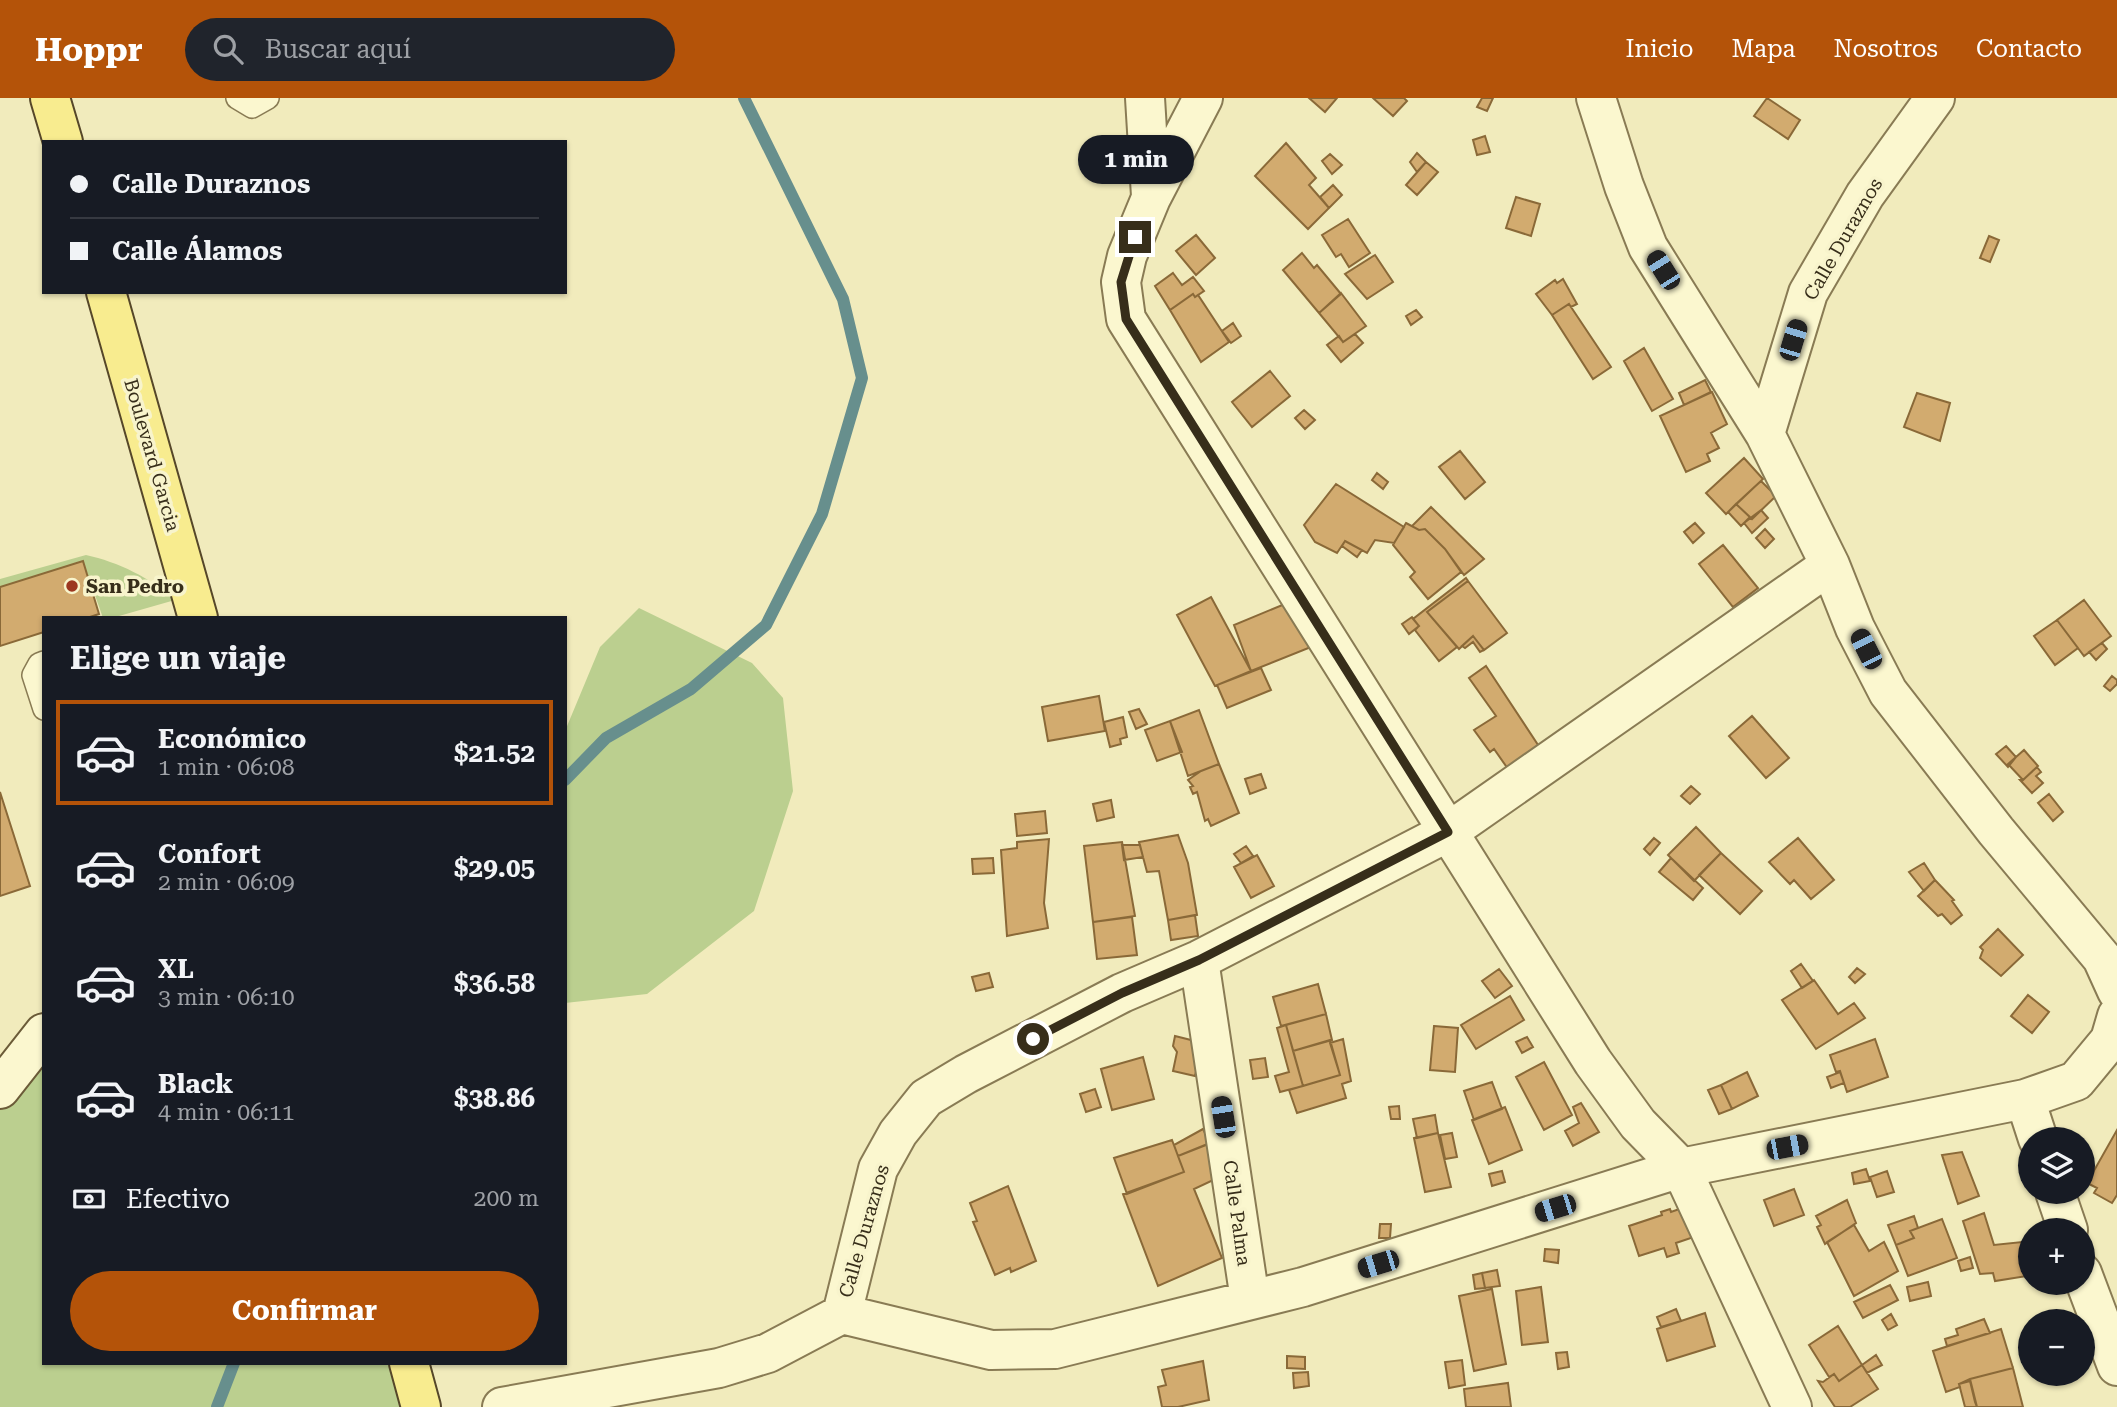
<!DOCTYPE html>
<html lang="es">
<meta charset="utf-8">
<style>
body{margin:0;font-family:"Roboto Serif",serif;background:#20242c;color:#f1f3f6;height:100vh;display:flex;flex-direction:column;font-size:26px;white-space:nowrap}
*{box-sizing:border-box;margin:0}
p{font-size:23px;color:#9ea1a6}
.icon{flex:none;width:38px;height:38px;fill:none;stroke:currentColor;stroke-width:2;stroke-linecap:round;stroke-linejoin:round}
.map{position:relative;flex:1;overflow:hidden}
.drawer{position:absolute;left:42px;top:518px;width:525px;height:749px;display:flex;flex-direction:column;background:#171b24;border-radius:0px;box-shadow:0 2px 5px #0004}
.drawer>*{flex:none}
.hud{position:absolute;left:42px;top:42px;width:525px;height:154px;border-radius:0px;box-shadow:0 2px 5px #0004;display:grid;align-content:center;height:154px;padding:0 28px;background:#171b24}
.controls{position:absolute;left:2018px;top:1029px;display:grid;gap:14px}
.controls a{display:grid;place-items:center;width:77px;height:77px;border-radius:50%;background:#171b24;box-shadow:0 2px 5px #0004;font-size:35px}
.end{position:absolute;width:32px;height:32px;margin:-16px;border:9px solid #372e1a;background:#fff;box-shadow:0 0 0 4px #fff}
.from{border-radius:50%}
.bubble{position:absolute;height:49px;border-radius:24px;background:#171b24;box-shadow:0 2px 5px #0004;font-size:23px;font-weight:700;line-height:49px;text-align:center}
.car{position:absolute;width:21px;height:42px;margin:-21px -10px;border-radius:9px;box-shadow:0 0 5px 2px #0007;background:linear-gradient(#222 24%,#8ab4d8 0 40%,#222 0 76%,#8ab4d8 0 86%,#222 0)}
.hud b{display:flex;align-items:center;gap:24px;height:66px;font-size:26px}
.hud b+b{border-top:2px solid #363941}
.hud i{width:18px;height:18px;background:#f1f3f6}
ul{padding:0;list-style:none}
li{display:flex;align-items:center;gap:21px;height:105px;margin:0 14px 10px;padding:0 14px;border:4px solid transparent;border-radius:0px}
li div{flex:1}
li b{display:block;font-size:26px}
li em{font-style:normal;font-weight:700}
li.on{border-color:#b45309}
li>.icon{width:63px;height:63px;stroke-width:1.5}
h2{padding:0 28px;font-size:32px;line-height:84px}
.pay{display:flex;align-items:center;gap:18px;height:77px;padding:0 28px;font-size:26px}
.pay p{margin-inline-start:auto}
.action{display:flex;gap:14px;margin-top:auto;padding:14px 28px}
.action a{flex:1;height:80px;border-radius:42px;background:#b45309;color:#fff;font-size:28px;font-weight:700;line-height:80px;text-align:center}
header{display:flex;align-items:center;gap:42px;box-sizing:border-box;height:98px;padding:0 35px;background:#b45309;color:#fff}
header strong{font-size:33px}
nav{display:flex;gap:38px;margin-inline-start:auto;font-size:24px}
.search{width:490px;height:63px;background:#20242c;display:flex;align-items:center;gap:18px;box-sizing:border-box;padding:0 24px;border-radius:38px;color:#9ea1a6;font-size:26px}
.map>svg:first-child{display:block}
.green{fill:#bbcf8f}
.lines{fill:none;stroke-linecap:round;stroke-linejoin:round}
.stream{stroke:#678f8d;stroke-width:12}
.building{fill:#d2ab6f;stroke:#8a6938;stroke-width:2}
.lane-casing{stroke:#897b54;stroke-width:24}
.street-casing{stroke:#897b54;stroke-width:42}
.secondary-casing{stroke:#6b5b38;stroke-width:42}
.primary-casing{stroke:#564729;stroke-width:42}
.lane{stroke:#fbf7cf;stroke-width:21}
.street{stroke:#fbf7cf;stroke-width:38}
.secondary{stroke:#fbf7cf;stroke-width:38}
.primary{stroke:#f8ec8f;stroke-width:38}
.route{stroke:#372e1a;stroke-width:9}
.poi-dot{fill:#9c3720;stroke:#f8f4cc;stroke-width:2.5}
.labels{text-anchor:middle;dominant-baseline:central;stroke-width:7;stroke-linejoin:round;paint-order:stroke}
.street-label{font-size:19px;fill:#372e1a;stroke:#f8f4cc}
.poi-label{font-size:19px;font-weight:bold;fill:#372e1a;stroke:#f8f4cc;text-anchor:start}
</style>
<header>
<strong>Hoppr</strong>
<div class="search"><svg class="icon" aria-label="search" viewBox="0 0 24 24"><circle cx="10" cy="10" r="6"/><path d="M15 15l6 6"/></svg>Buscar aquí</div>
<nav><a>Inicio</a><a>Mapa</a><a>Nosotros</a><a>Contacto</a></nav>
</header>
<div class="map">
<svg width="2117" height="1309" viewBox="0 0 2117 1309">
<rect width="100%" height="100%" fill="#f1ebbc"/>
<path class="green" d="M86,457C118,464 151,480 175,502L112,520H103L83,463L0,489V481Z
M639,510L752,565L783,600L793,693L754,813L647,896L565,905V633L600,549Z
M44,950V1265H389L401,1309H0V1006Z"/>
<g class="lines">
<path class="stream" d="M565,682L606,640L691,591L766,527L822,416L862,280L843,201L744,0
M217,1309L234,1265"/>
</g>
<path class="building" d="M1309,0H1337L1325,14Z
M1373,0H1404L1407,3L1393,18Z
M1482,0H1493L1487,13L1477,9Z
M1767,0L1800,22L1788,41L1754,18Z
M1485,38L1490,54L1477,57L1473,42Z
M1286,45L1316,80L1309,87L1329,110L1308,131L1255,78Z
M1417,55L1426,64L1417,74L1410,64Z
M1330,56L1342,67L1332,76L1322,63Z
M1426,64L1438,74L1417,97L1406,87Z
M1333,87L1342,97L1329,110L1320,99Z
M1516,99L1540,106L1531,138L1506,130Z
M1348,121L1370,155L1349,169L1341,156L1336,159L1322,137Z
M1196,137L1215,160L1196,177L1176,153Z
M1989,138L1999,142L1990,164L1980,160Z
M1302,155L1314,170L1317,167L1341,196L1319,215L1283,172Z
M1375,157L1393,184L1367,201L1345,176Z
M1173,175L1182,187L1193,179L1204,193L1195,199L1193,196L1170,212L1155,188Z
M1563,181L1577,206L1571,209L1569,206L1552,217L1536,196L1555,182L1557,185Z
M1341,195L1366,228L1343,244L1319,215Z
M1193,196L1195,199L1198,197L1229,244L1201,264L1170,212Z
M1569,206L1611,269L1593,281L1552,217Z
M1416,212L1422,219L1411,227L1406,218Z
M1233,225L1241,238L1231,245L1222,233Z
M1355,236L1363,245L1341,264L1327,247L1339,238L1343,244Z
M1644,250L1673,301L1652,313L1624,263Z
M1270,273L1290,298L1252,329L1232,304Z
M1705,282L1711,294L1684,307L1679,295Z
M1712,294L1727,326L1711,335L1719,350L1707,356L1710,363L1686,374L1660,318Z
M1917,295L1950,305L1940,343L1904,329Z
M1304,312L1315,322L1305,331L1295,320Z
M1460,353L1485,384L1465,401L1439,369Z
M1744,360L1763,381L1726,416L1706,395Z
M1377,375L1388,384L1383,391L1372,382Z
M1761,383L1776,398L1752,421L1736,406Z
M1336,386L1404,429L1394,445L1375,442L1367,455L1345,443L1337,455L1315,444L1304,427Z
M1736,406L1750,419L1741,428L1728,414Z
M1431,409L1484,461L1464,477L1445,451L1425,431L1419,432L1412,428Z
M1761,412L1768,420L1752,435L1744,425Z
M1406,425L1419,432L1425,431L1445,451L1461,474L1428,501L1410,479L1415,474L1393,447Z
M1695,425L1704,435L1693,445L1684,434Z
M1765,431L1774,441L1765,450L1756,440Z
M1345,443L1362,452L1357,459L1342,448Z
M1723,447L1758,490L1733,509L1699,466Z
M83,463L99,516L87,520H44V534L0,548V489Z
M1466,480L1468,483L1427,514L1457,549L1439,563L1415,532L1419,528L1413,521Z
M1468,483L1507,535L1484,552L1473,538L1459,551L1427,514Z
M1211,499L1251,573L1215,588L1177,517Z
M2084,502L2111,538L2084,558L2057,522Z
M1292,503L1316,547L1251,573L1234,527Z
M1412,519L1419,528L1409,536L1402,526Z
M2057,522L2078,550L2055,567L2034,538Z
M1473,538L1484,552L1480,554L1473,544L1465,550L1462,548Z
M2102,545L2107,551L2096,562L2089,554Z
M1486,568L1544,656L1513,678L1494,651L1490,654L1474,632L1496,618L1469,580Z
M1261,570L1271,592L1227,610L1217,587Z
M2112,578L2117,582V586L2110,593L2104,588Z
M1099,598L1105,633L1048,643L1042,609Z
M1139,611L1147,626L1136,631L1129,614Z
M1199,612L1219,666L1188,678L1170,623Z
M1752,618L1789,660L1766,680L1729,638Z
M1123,619L1127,639L1120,641L1121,646L1110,649L1104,624Z
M1170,623L1182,654L1157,663L1145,632Z
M2006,648L2016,659L2008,669L1996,656Z
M2024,652L2038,668L2023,682L2008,666Z
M1219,666L1239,715L1211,728L1208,721L1205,723L1197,694L1193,696L1190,689L1193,688L1188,682L1201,673Z
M2037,669L2041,674L2036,678L2043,685L2032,695L2020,682H2023Z
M1261,676L1266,690L1250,696L1245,681Z
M1691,688L1700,696L1690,706L1681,698Z
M0,694L30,788L0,798Z
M2049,696L2063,714L2053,723L2038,705Z
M1111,702L1114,719L1097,723L1093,706Z
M1045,713L1047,735L1017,738L1015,716Z
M1696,729L1721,755L1694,783L1668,757Z
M1178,737L1188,765L1197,817L1168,822L1159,773L1147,774L1139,744Z
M1654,740L1660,745L1650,757L1644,751Z
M1798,740L1834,782L1811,801L1794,782L1790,786L1769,764Z
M1049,741L1044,805L1048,830L1007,838L1001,752L1017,750V744Z
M1122,744L1135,818L1093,824L1084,748Z
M1122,747H1140L1143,759L1124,762Z
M1246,748L1253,758L1241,765L1234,756Z
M1721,755L1762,793L1740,816L1699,777Z
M1257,757L1274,788L1251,800L1234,769Z
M993,760L994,775L973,776L972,761Z
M1671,760L1703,790L1693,802L1659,774Z
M1924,765L1935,782L1924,793L1909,774Z
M1935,782L1954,802L1952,803L1962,817L1951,826L1942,816L1938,818L1918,798Z
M1195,817L1198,838L1171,842L1168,822Z
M1132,819L1137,857L1097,861L1093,824Z
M1998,831L2023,857L2001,878L1980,860L1983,852L1980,849Z
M1801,866L1813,883L1802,890L1791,873Z
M1857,870L1865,876L1855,885L1849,879Z
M1499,871L1512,888L1495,900L1482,883Z
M989,875L993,889L976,893L972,879Z
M1814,882L1838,916L1854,905L1865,920L1816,951L1782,902Z
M1318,886L1326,916L1281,928L1273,899Z
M2028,897L2049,914L2032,935L2011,918Z
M1510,898L1524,922L1476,951L1461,927Z
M1326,916L1332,942L1293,953L1286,927Z
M1286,927L1303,988L1280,994L1275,978L1289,974L1277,930Z
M1434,928L1458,930L1455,974L1430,972Z
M1175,938L1203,945L1195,978L1173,973L1177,954L1173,948Z
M1527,939L1533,949L1522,955L1516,944Z
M1343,941L1351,983L1342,986L1346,1000L1297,1015L1289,992L1340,977L1330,945Z
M1875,941L1888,979L1847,994L1840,973L1836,974L1830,957Z
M1330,942L1340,977L1303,988L1293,953Z
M1143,959L1154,1001L1112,1012L1101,971Z
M1265,960L1268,979L1253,981L1250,962Z
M1544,964L1572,1017L1544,1032L1516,979Z
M1747,974L1758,998L1732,1011L1721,987Z
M1840,974L1844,985L1831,990L1827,979Z
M1492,984L1502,1011L1474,1022L1464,993Z
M1721,987L1732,1011L1719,1016L1708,992Z
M1095,991L1101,1009L1086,1014L1080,996Z
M1581,1005L1599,1034L1573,1048L1565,1033L1579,1025L1573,1009Z
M1399,1008L1400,1021H1391L1389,1009Z
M1505,1009L1522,1052L1489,1066L1472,1022Z
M1435,1017L1438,1035L1417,1040L1413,1021Z
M1203,1031L1210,1045L1178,1058L1174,1047Z
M2117,1032V1097L2112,1105L2094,1095L2097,1090L2087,1085Z
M1438,1035L1451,1089L1425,1094L1414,1040Z
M1452,1035L1457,1059L1445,1061L1440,1037Z
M1172,1042L1184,1074L1127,1096L1114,1060Z
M1211,1045L1224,1077L1194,1091L1222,1160L1158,1188L1123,1096L1184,1074L1178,1058Z
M1962,1054L1979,1098L1958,1106L1942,1057Z
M1866,1071L1870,1083L1854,1086L1852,1075Z
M1502,1073L1505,1084L1492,1088L1489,1076Z
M1887,1073L1894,1094L1877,1099L1870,1079Z
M1008,1088L1036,1163L1011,1174L1010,1170L995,1177L973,1124L977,1123L970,1105Z
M1794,1091L1804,1117L1774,1128L1764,1102Z
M1847,1102L1856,1125L1825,1146L1817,1129L1821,1127L1816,1118Z
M1685,1109L1697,1138L1676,1145L1679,1155L1667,1159L1664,1150L1639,1158L1629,1128L1662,1117L1661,1114L1670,1111L1671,1114Z
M1984,1115L1994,1147L2022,1144L2027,1178L1995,1183L1993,1175L1980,1176L1963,1123Z
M1914,1118L1918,1130L1910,1133L1914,1140L1896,1147L1888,1127Z
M1942,1121L1957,1160L1908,1178L1896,1147L1914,1140L1910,1133Z
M1380,1126H1391L1390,1140H1379Z
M1854,1127L1869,1153L1884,1144L1898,1173L1854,1198L1827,1144Z
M1545,1151L1559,1152L1558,1165L1544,1163Z
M1970,1159L1973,1170L1961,1173L1958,1163Z
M1497,1172L1500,1188L1485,1190L1482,1175Z
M1482,1175L1485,1190L1475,1191L1473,1177Z
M1928,1184L1931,1198L1910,1203L1907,1189Z
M1890,1187L1898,1202L1863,1220L1854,1204Z
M1541,1189L1548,1244L1522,1247L1516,1193Z
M1492,1191L1506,1266L1474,1273L1459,1198Z
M1676,1211L1681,1223L1661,1229L1657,1219Z
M1705,1215L1715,1248L1667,1263L1657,1231Z
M1891,1216L1897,1227L1888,1232L1882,1222Z
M1984,1221L1990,1235L1947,1248L1945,1241L1958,1237L1956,1231Z
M1838,1228L1862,1267L1839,1283L1834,1276L1829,1279L1809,1247Z
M2001,1231L2013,1270L1970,1281L1959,1286L1960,1289L1946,1294L1933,1253Z
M1567,1254L1569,1269L1558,1271L1556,1255Z
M1876,1257L1882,1267L1867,1275L1862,1267Z
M1287,1258L1305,1259V1271L1287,1270Z
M1462,1262L1465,1287L1449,1290L1445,1264Z
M1203,1263L1209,1302L1178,1309H1162L1158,1289L1166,1287L1162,1272Z
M1862,1267L1878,1291L1850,1309H1835L1818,1283L1823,1284L1834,1276L1839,1283Z
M2013,1270L2023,1309H1977L1970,1281Z
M1308,1274L1309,1288L1294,1290L1293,1275Z
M1970,1283L1975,1304L1977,1309H1965L1959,1286Z
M1508,1285L1511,1309H1466L1464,1291Z"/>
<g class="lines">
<defs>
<path id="lane" d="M237,0L252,9L268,0
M44,564L39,566L33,577L44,611"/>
<path id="street" d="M1145,0L1151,98
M1203,0L1151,100L1127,158L1121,184L1126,221L1593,964L1638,1026L1681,1070L1792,1309
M1596,0L1624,88L1648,149L1765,336L1830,467L1855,530L1888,594L1996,733L2102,860L2117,893
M1765,336L1808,195L1865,97L1935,0
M1199,862L1250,1202
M2025,1001L2038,1041
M2055,1094L2068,1132
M2082,1175L2117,1268
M842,1216L991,1252L1055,1251L1303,1189L1681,1070L2025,1001L2076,983L2110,942L2117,918
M502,1309L719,1270L768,1255L842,1216L878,1071L898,1035L926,1000L966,976L1122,895L1199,862L1448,734L1830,467"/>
<path id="secondary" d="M0,991L44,935"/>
<path id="primary" d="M50,0L63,44
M106,194L198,520
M409,1265L421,1309"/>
</defs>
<use href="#lane" class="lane-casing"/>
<use href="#street" class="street-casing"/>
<use href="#secondary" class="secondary-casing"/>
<use href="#primary" class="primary-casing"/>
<use href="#lane" class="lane"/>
<use href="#street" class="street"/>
<use href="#secondary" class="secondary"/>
<use href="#primary" class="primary"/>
</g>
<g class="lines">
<path class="route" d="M1033,941L1122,895L1199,862L1448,734L1126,221L1121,184L1135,139"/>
</g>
<circle class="poi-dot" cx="72" cy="488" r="7"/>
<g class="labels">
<g class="street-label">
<text transform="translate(1843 141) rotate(-60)">Calle Duraznos</text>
<text transform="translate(152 357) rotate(74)">Boulevard Garcia</text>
<text transform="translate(1237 1115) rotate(82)">Calle Palma</text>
<text transform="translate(864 1133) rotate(-74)">Calle Duraznos</text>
</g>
<g class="poi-label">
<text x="86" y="488">San Pedro</text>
</g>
</g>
</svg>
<div class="controls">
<a><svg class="icon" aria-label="layers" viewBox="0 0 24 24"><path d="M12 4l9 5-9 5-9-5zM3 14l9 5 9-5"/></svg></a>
<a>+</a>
<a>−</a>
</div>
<i class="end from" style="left:1033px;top:941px"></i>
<i class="end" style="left:1135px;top:139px"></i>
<div class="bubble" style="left:1078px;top:37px;width:116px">1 min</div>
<i class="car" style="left:1663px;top:172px;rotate:328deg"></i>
<i class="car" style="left:1793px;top:242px;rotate:17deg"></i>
<i class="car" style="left:1866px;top:551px;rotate:333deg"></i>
<i class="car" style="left:1223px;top:1019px;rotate:351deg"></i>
<i class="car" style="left:1787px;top:1049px;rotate:79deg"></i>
<i class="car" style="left:1555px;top:1110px;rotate:253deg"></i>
<i class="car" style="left:1378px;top:1166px;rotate:253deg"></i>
<div class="hud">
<b><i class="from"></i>Calle Duraznos</b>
<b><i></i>Calle Álamos</b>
</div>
<section class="drawer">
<h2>Elige un viaje</h2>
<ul>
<li class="on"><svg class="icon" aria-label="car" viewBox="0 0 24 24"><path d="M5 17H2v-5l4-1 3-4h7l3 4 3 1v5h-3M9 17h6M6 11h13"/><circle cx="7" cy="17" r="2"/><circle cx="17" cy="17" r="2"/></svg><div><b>Económico</b><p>1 min · 06:08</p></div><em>$21.52</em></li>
<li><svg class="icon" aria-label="car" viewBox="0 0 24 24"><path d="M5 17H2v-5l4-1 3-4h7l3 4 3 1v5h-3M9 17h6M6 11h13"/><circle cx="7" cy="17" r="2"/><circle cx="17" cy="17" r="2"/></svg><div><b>Confort</b><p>2 min · 06:09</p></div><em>$29.05</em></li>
<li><svg class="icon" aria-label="car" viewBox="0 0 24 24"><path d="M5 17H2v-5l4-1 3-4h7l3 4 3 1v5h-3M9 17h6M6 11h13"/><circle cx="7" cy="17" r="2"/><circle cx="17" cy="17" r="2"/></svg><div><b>XL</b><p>3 min · 06:10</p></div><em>$36.58</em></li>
<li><svg class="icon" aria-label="car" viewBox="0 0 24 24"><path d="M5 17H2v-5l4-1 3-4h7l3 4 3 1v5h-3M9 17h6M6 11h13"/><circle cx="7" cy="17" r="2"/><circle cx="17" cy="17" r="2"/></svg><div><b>Black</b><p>4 min · 06:11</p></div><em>$38.86</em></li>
</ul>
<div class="pay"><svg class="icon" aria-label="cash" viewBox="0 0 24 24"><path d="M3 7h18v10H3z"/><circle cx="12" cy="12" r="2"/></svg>Efectivo<p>200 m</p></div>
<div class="action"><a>Confirmar</a></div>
</section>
</div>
